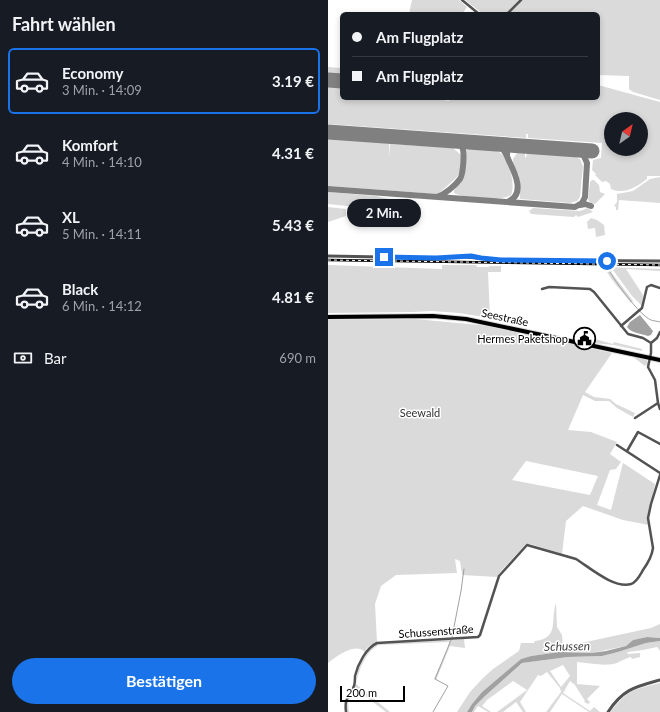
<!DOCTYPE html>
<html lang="de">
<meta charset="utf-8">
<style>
body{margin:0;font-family:Lato,sans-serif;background:#20242c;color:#f1f3f6;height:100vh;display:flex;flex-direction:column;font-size:15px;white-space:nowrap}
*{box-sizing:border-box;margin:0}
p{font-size:13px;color:#9ea1a6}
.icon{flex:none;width:22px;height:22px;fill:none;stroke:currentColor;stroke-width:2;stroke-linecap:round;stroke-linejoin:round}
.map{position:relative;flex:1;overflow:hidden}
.panel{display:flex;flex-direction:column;background:#171b24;width:328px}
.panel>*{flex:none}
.banner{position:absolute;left:12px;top:12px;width:260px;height:88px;border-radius:6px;box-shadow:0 2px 6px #0003;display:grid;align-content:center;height:88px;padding:0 12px;background:#171b24}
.needle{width:26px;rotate:34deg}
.fabs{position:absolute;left:276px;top:112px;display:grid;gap:8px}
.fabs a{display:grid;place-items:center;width:44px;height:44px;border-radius:50%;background:#171b24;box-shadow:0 2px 6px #0003;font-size:20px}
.scale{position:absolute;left:12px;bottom:10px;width:65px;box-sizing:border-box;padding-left:4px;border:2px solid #000;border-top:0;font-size:11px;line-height:14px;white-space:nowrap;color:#000;-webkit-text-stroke:3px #fff;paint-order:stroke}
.end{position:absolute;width:18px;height:18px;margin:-9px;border:5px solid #1a73e8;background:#fff;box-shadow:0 0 0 2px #fff}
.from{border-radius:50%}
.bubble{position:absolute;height:28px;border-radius:14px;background:#171b24;box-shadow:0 2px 6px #0003;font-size:13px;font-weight:700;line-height:28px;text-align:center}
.banner b{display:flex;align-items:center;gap:14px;height:38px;font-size:15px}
.banner b+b{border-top:1px solid #363941}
.banner i{width:10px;height:10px;background:#f1f3f6}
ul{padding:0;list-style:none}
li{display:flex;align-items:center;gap:12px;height:66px;margin:0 8px 6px;padding:0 4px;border:2px solid transparent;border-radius:6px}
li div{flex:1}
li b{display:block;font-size:15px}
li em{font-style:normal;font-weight:700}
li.selected{border-color:#1a73e8}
li>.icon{width:36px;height:36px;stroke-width:1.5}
h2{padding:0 12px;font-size:18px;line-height:48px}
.pay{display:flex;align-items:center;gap:10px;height:44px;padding:0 12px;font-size:15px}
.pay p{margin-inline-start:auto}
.primary-button{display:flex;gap:8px;margin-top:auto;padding:8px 12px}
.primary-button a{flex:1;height:46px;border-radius:24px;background:#1a73e8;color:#fff;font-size:16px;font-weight:700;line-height:46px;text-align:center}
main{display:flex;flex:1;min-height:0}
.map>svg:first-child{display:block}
.green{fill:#dadada;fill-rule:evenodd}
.water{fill:#a1a1a1}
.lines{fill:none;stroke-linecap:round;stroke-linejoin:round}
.stream{stroke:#a1a1a1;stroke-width:1}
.taxiway{stroke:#808080;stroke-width:6}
.runway{stroke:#808080;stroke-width:15}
.primary-casing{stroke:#dbdbdb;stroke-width:6}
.minor{stroke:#535353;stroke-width:2.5}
.tertiary{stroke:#535353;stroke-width:3}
.primary{stroke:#000;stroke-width:4}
.rail-casing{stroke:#000;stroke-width:2.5}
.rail{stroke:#fff;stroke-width:1;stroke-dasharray:3;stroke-linecap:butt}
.route{stroke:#1a73e8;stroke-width:5}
.labels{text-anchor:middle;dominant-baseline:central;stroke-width:3;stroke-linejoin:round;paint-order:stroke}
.street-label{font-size:11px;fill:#000;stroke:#fff}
.poi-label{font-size:11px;fill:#000;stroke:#fff;text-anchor:end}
.park-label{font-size:11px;fill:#313131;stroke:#fff}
.water-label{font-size:12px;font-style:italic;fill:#424242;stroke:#fff}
</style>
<main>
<section class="panel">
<h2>Fahrt wählen</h2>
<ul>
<li class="selected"><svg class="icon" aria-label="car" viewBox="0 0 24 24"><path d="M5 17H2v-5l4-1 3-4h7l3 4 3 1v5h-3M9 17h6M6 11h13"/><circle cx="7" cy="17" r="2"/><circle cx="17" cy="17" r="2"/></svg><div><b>Economy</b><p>3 Min. · 14:09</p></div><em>3.19 €</em></li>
<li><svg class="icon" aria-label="car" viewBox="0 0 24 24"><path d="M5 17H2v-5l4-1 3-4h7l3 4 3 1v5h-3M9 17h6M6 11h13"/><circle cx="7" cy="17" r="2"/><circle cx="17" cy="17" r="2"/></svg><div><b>Komfort</b><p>4 Min. · 14:10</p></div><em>4.31 €</em></li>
<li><svg class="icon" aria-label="car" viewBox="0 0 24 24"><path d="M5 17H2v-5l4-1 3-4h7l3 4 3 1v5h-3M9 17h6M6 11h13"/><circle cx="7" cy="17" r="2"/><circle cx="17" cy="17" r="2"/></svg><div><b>XL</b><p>5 Min. · 14:11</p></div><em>5.43 €</em></li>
<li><svg class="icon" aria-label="car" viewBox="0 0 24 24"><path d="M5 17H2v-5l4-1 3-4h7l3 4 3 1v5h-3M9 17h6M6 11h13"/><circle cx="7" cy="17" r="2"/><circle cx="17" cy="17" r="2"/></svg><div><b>Black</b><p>6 Min. · 14:12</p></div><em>4.81 €</em></li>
</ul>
<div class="pay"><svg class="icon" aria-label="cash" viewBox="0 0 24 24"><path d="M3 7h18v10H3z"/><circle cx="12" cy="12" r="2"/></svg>Bar<p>690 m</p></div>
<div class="primary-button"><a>Bestätigen</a></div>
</section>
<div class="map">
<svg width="332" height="712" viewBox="0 0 332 712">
<rect width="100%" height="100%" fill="#fff"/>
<path class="green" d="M84,0H131L139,7L134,14H81Z
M137,0H332V100L305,92L307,84L305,92L301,89V76L270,75V14H155Z
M0,67L14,68V98H115V100L121,101L122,98H270V85L332,102V176H319V179C308,187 297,195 283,189L282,184L278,181L274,182L267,175L268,174L264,170L265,160L273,158L274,143L200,138V134H198V138L0,124ZM283,119H313V149H283Z
M0,139L61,143V157L62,144L125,148L133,155L132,172L129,177L110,194L0,186Z
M140,149C149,150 163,148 171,152C181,158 188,185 183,195C173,202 137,198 126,193V190L136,178L138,151Z
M189,153H197V157L198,158L199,153L247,157L252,159L255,166L252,197L249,201L242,203L192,199L191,176L185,163V159Z
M332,177V203L291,200L290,210H288V207L286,206L289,202V194L305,191L322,179Z
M264,180H266L271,185L272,192L277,194L267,204L263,203L260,200L262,182Z
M0,192L48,196L61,199L62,206L57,209L39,207V204L36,203L29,207L0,204Z
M0,207L18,209V216L0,222Z
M205,208L252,211L260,208L265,212L250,217L248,215L246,217L203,214L201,211Z
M263,218L269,220L276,225L277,235L268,237L267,228L260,229L259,222Z
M0,265L114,269V265H148L149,267H161V266H173V272H160L162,318L131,313L104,311L84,312L0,313Z
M277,267L332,269V271L298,269L315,295L314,306L304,296L285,270L283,272L305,301L303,303C296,293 280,278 277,267Z
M85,317L114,318L139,321L101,318L87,319L162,326L284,353L257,392L266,397L282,399L288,404L307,413L305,417L289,408L281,401H267L255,395L240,430L263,432L289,442L282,454L293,462L288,469L282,470L269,505L283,510L295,463L327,484L320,519L321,525L295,520L255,506L238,521L234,554L202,544H198L173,571L169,577L134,575L132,561L127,559L129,573L68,575L53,586L47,604L49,642C44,644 38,647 37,652C27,642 9,656 0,663V320L84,319ZM198,461L270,476L262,495L184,480Z
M266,335L267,339L285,344L286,342L314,349V351L286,345L265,343Z
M223,339L318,359L320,363L317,366L305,357Z
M228,603L229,627L234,635L235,647L251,648L253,643L323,628L332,624V638L319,637L305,640L298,646L263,653L231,652L203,656L193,659L154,692L144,704L139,712H129L142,692L154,679L165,669L191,651L193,643H206L207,641C232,638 222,620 228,603Z
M136,639L137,648L122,646L108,680L106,679L120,647L121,642L51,645C37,652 31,670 28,684L62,712H58L28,689L20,702L21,712H19C17,700 21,698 26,689C28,685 28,680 29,676C31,664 39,652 48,644Z
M332,641V651L329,647L315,650L300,652L299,654L312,653V657L304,659L303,657C297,658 291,663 285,664C274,666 260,663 249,662V684L272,686L259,699L262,702L260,704L256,702L257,701L247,685L242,681L235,693L262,711L266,707L272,712H261L234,694L222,712H218L233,692L232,688L219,672L213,676L210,675L192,702L198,712H195L188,702L175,712H169L199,690L185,681L159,700L154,706L163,712H160L150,706L146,712H144L147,706L157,696L194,663L240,657L274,656L290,652L318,643ZM235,665L242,676L233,687L222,671Z
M332,683V712H282C301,689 304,690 332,683Z"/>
<path class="water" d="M312,315L325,331L323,335L320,336C314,334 303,333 299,327L302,322Z
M319,637L332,638V641L318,643L290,652L274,656L240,657L194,663L157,696L147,706L144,712H139L144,704L154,692L193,659L203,656L231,652L263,653L278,651L298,646L305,640Z"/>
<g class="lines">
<path class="stream" d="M280,269C287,281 311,315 323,320C325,321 329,321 332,322
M124,637L133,591L136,569
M105,712L120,686L107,679L123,640"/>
<path class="taxiway" d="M165,143C168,144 171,145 173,147C177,151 179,156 181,161C187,173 198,195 179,202
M179,156V149L186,145
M0,189L247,207L254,203L257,197L259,163L255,154L246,149
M109,197C117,194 127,186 132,179C135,175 137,152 134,147C132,143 129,141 124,140
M252,205L257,204L263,206"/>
<path class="runway" d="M0,80L14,81
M0,132L264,151"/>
<defs>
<path id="primary" d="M0,317L105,316L138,319L332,360"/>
</defs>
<use href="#primary" class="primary-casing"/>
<path class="minor" d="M134,0L151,14
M179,14L193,0
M214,289L221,287L262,289L266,292L300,334L315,338L323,343V353L320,367L327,380L330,403L332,409
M293,326L314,308L319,287L323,285L332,288
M323,343L329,338L332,332
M307,418L330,403
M289,445L332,473
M299,451L310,432L332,444
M18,712C16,696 22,698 26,686C27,683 27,680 27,676C30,664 38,648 49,643L150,637L152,635L171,576L199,545L248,559C261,567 286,589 303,584C309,582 312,575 315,570C320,563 324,556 325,548L320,518L323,504L332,475"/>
<path class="tertiary" d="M0,256L108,258L143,256L148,257
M137,257L173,260L332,261
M280,712C295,689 307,687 332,680"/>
<use href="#primary" class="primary"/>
<defs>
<path id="rail" d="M0,260L332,265"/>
</defs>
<use href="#rail" class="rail-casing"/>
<use href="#rail" class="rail"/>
</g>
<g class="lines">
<path class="route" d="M56,257L108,258L143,256L153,258L173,260L279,261"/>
</g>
<defs>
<symbol id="civic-ring" viewBox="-11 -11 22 22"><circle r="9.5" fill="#fff" stroke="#000" stroke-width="1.5"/><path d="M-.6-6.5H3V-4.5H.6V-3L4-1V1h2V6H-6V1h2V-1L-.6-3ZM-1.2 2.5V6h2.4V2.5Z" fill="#000"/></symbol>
</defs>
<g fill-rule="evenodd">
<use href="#civic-ring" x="244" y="326" width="25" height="25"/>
</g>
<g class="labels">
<g class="street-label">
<text transform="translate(177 317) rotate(12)">Seestraße</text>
<text transform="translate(108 631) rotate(-4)">Schussenstraße</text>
</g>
<g class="poi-label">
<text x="240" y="338">Hermes Paketshop</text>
</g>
<g class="park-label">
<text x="92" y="412">Seewald</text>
</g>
<g class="water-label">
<text transform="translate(239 646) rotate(-1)">Schussen</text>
</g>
</g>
</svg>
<div class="fabs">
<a><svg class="needle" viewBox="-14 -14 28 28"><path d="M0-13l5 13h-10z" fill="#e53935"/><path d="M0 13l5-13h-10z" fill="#9ea1a6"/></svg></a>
</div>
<div class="scale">200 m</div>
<i class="end from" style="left:279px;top:261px"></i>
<i class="end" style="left:56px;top:257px"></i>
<div class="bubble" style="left:19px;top:199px;width:74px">2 Min.</div>
<div class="banner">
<b><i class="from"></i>Am Flugplatz</b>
<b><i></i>Am Flugplatz</b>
</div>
</div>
</main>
